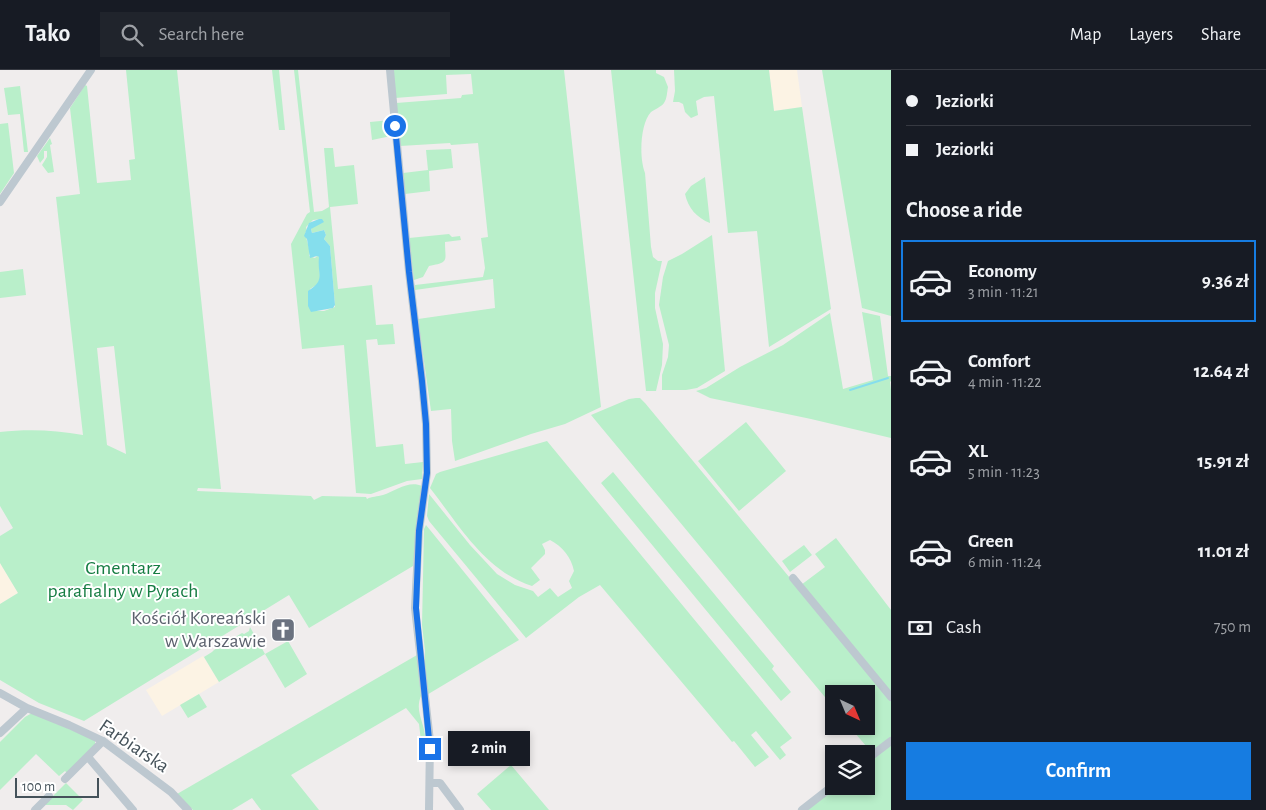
<!DOCTYPE html>
<meta charset="utf-8">
<style>
body{margin:0;font-family:"Alegreya Sans",sans-serif;background:#20242c;color:#f1f3f6;height:100vh;display:flex;flex-direction:column;font-size:19px;white-space:nowrap}
*{box-sizing:border-box;margin:0}
p{font-size:16px;color:#9ea1a6}
.icon{flex:none;width:28px;height:28px;fill:none;stroke:currentColor;stroke-width:2;stroke-linecap:round;stroke-linejoin:round}
.map{position:relative;flex:1;overflow:hidden}
.side{display:flex;flex-direction:column;background:#171b24;width:375px}
.side>*{flex:none}
.banner{display:grid;align-content:center;height:110px;padding:0 15px;background:#171b24}
.needle{width:32px;rotate:136deg}
.fabs{position:absolute;left:825px;top:615px;display:grid;gap:10px}
.fabs a{display:grid;place-items:center;width:50px;height:50px;border-radius:0px;background:#171b24;box-shadow:0 2px 8px #0003;font-size:25px}
.scale{position:absolute;left:15px;bottom:12px;width:84px;box-sizing:border-box;padding-left:5px;border:2px solid #45525a;border-top:0;font-size:14px;line-height:18px;white-space:nowrap;color:#45525a;-webkit-text-stroke:4px #fff;paint-order:stroke}
.end{position:absolute;width:22px;height:22px;margin:-11px;border:6px solid #1a73e8;background:#fff;box-shadow:0 0 0 2px #fff}
.from{border-radius:50%}
.bubble{position:absolute;height:35px;border-radius:0px;background:#171b24;box-shadow:0 2px 8px #0003;font-size:16px;font-weight:700;line-height:35px;text-align:center}
.banner b{display:flex;align-items:center;gap:18px;height:48px;font-size:19px}
.banner b+b{border-top:1px solid #363941}
.banner i{width:12px;height:12px;background:#f1f3f6}
ul{padding:0;list-style:none}
li{display:flex;align-items:center;gap:15px;height:82px;margin:0 10px 8px;padding:0 5px;border:2px solid transparent;border-radius:0px}
li div{flex:1}
li b{display:block;font-size:19px}
li em{font-style:normal;font-weight:700}
li.on{border-color:#167ce1}
li>.icon{width:45px;height:45px;stroke-width:1.5}
h2{padding:0 15px;font-size:22px;line-height:60px}
.pay{display:flex;align-items:center;gap:12px;height:55px;padding:0 15px;font-size:19px}
.pay p{margin-inline-start:auto}
.action{display:flex;gap:10px;margin-top:auto;padding:10px 15px}
.action a{flex:1;height:58px;border-radius:0px;background:#167ce1;color:#fff;font-size:20px;font-weight:700;line-height:58px;text-align:center}
header{display:flex;align-items:center;gap:30px;box-sizing:border-box;height:70px;padding:0 25px;background:#171b24;border-bottom:1px solid #363941}
header strong{font-size:24px}
nav{display:flex;gap:28px;margin-inline-start:auto;font-size:18px}
.search{width:350px;height:45px;background:#20242c;display:flex;align-items:center;gap:12px;box-sizing:border-box;padding:0 18px;border-radius:0px;color:#9ea1a6;font-size:19px}
main{display:flex;flex:1;min-height:0}
.map>svg:first-child{display:block}
.commercial{fill:#fcf3e4}
.green{fill:#b9efca;fill-rule:evenodd}
.water{fill:#85deed}
.lines{fill:none;stroke-linecap:round;stroke-linejoin:round}
.stream{stroke:#85deed;stroke-width:2}
.minor{stroke:#bdc8d0;stroke-width:8}
.route{stroke:#1a73e8;stroke-width:6}
.labels{text-anchor:middle;dominant-baseline:central;stroke-width:4;stroke-linejoin:round;paint-order:stroke}
.park-label{font-size:20px;fill:#157c42;stroke:#fff}
.worship-label{font-size:20px;fill:#5b616d;stroke:#fff;text-anchor:end}
.street-label{font-size:20px;fill:#45525a;stroke:#fff}
</style>
<header>
<strong>Tako</strong>
<div class="search"><svg class="icon" aria-label="search" viewBox="0 0 24 24"><circle cx="10" cy="10" r="6"/><path d="M15 15l6 6"/></svg>Search here</div>
<nav><a>Map</a><a>Layers</a><a>Share</a></nav>
</header>
<main>
<div class="map">
<svg width="891" height="740" viewBox="0 0 891 740">
<rect width="100%" height="100%" fill="#f0eded"/>
<path class="commercial" d="M769,0H797L802,37L774,41Z
M0,493L18,523L0,534Z
M203,586L219,612L162,646L146,620Z"/>
<path class="green" d="M126,0H177L221,419L198,418L197,421L311,426L314,430L322,426L366,427L367,429C372,426 377,427 383,425C395,421 409,410 422,416L413,496L309,558L289,525L84,651L39,633L0,610V534L18,523L0,493V466L13,458L0,436V362C28,359 55,360 83,365L56,127L80,124L70,38L85,15L87,16L97,113L131,110L129,90L135,89ZM114,276L126,384L107,375L97,278Z
M272,0H279L285,60H279Z
M294,0H298L314,142L322,141L329,137L324,78H333L335,97L354,95L358,134L330,137L338,219L372,215L376,255L393,254L395,274L378,275L377,269L366,270L376,377L403,374L405,394L423,392L422,409L407,411L371,424L356,423L344,275L302,279L291,174L307,144L310,142ZM322,149L311,159L312,163L324,160L326,165L324,169L330,176L335,235V237L324,241H311L310,219L318,214L320,210L319,187L317,186L315,188L309,186L310,182L305,163L307,161L306,157L313,150Z
M393,0H564L601,337L565,354L531,364L455,391L452,371L451,339L431,341L418,249L495,238L493,209L415,220V215L483,207L485,198L481,168L488,167L478,73L451,75L450,73L400,76L396,33L461,28L462,25L473,24L471,4L446,5L447,24L395,28Z
M611,0H656V3L664,7L668,17C667,22 667,29 664,33C661,37 655,39 651,42C640,54 639,88 645,103L651,177L653,187L658,191H662L655,223V238L663,274L662,295L656,321H646Z
M674,0H769L774,41L802,37L831,239L769,277L757,161L728,163L714,26L704,27L696,31L698,45L691,48L685,42L683,34L679,32H673L675,21Z
M822,0H891V246L862,238Z
M20,16L28,82H24L20,44L8,45L4,18Z
M391,50L392,64L391,66L372,70L370,52Z
M8,53L14,103L0,124V54Z
M50,68L52,74L50,75L54,102L48,103L42,95L47,87V81H44V88L40,93L37,86Z
M451,79L453,98L429,101L430,121L405,124L403,103L428,100L426,80Z
M705,107L710,153C697,148 688,138 685,124L691,116Z
M449,164L452,167L460,166L461,170L445,172C445,191 450,192 429,196L423,207L414,210L409,168Z
M712,165L725,301L697,318L686,320H662V305L668,287L669,275L659,235L663,207L668,191L682,184Z
M23,199L26,225L0,228V202Z
M862,242L880,246L888,306H891V311L890,312L891,320V368L811,349L710,328L696,321L706,318L740,297L783,275L830,243L843,319L873,310Z
M636,328H640L645,333L891,630V668L872,683L849,656H866V624H834V638L591,345L629,329Z
M746,352L786,401L739,441L698,391Z
M547,371L792,668L780,677L786,685L780,690L756,661L751,665L769,687L755,697L734,671L732,672L728,667L600,515L579,527L526,568L429,451L427,446L429,424L470,475L497,504L515,515L533,521L538,527L550,518L558,527L572,518L569,511L574,501C571,487 563,477 550,470L542,474L545,480V484L531,498L540,510L532,516C485,501 459,455 430,418L436,404L440,402Z
M613,402L774,596L772,599L791,622L781,631L601,413Z
M426,455L519,570L425,626V581L422,555L424,459Z
M836,468L891,540V623L801,515L825,497L815,484Z
M804,475L812,485L790,502L782,491Z
M250,557L265,584L288,571L307,604L285,618L265,584L219,612L204,587L212,582L214,580L242,563L244,564L249,561Z
M417,585L421,626C414,642 426,654 425,670L421,671L419,654L406,638L291,705L319,740H261L252,728L232,740H193L177,724Z
M199,624L207,637L188,648L180,635Z
M32,643L95,670V675L67,703L65,701L59,706L36,684L0,720V672L25,647Z
M891,673V740H807L837,716H866V693Z
M511,695L549,740H491L477,724Z
M66,713L83,730L73,740L66,735H46L45,734Z"/>
<path class="water" d="M319,149H322L324,152L311,159L312,163L324,160L326,165L324,169L330,176L335,235L333,238L311,242L308,236V221C326,210 317,205 319,187L317,186L310,188L307,169L304,166L309,153Z"/>
<g class="lines">
<path class="stream" d="M850,320L888,308"/>
<path class="minor" d="M390,0L409,202L422,311L426,354L427,403L419,461L415,538L430,671L429,740
M0,132L91,0
M793,508L891,627
M0,623L27,638L69,655L103,671L171,722L188,740
M0,663L27,638
M88,687L133,740
M866,690L891,671
M65,709L103,671
M430,713H440L460,740
M35,740L49,726
M802,740L834,715"/>
</g>
<g class="lines">
<path class="route" d="M395,56L409,202L422,311L426,354L427,403L419,461L416,538L430,679"/>
</g>
<defs>
<symbol id="church-square" viewBox="-11 -11 22 22"><rect x="-9" y="-9" width="18" height="18" rx="4" fill="#6b7280" stroke="#fff"/><path d="M-1.2-6h2.4v3.5h3.3v2.4h-3.3V6h-2.4V-.1h-3.3v-2.4h3.3Z" fill="#fff"/></symbol>
</defs>
<g fill-rule="evenodd">
<use href="#church-square" x="269" y="546" width="28" height="28"/>
</g>
<g class="labels">
<g class="park-label">
<text x="123" y="498">Cmentarz<tspan x="123" dy="23">parafialny w Pyrach</tspan></text>
</g>
<g class="worship-label">
<text x="266" y="548">Kościół Koreański<tspan x="266" dy="23">w Warszawie</tspan></text>
</g>
<g class="street-label">
<text transform="translate(134 676) rotate(34)">Farbiarska</text>
</g>
</g>
</svg>
<div class="fabs">
<a><svg class="needle" viewBox="-14 -14 28 28"><path d="M0-13l5 13h-10z" fill="#e53935"/><path d="M0 13l5-13h-10z" fill="#9ea1a6"/></svg></a>
<a><svg class="icon" aria-label="layers" viewBox="0 0 24 24"><path d="M12 4l9 5-9 5-9-5zM3 14l9 5 9-5"/></svg></a>
</div>
<div class="scale">100 m</div>
<i class="end from" style="left:395px;top:56px"></i>
<i class="end" style="left:430px;top:679px"></i>
<div class="bubble" style="left:448px;top:661px;width:82px">2 min</div>
</div>
<section class="side">
<div class="banner">
<b><i class="from"></i>Jeziorki</b>
<b><i></i>Jeziorki</b>
</div>
<h2>Choose a ride</h2>
<ul>
<li class="on"><svg class="icon" aria-label="car" viewBox="0 0 24 24"><path d="M5 17H2v-5l4-1 3-4h7l3 4 3 1v5h-3M9 17h6M6 11h13"/><circle cx="7" cy="17" r="2"/><circle cx="17" cy="17" r="2"/></svg><div><b>Economy</b><p>3 min · 11:21</p></div><em>9.36 zł</em></li>
<li><svg class="icon" aria-label="car" viewBox="0 0 24 24"><path d="M5 17H2v-5l4-1 3-4h7l3 4 3 1v5h-3M9 17h6M6 11h13"/><circle cx="7" cy="17" r="2"/><circle cx="17" cy="17" r="2"/></svg><div><b>Comfort</b><p>4 min · 11:22</p></div><em>12.64 zł</em></li>
<li><svg class="icon" aria-label="car" viewBox="0 0 24 24"><path d="M5 17H2v-5l4-1 3-4h7l3 4 3 1v5h-3M9 17h6M6 11h13"/><circle cx="7" cy="17" r="2"/><circle cx="17" cy="17" r="2"/></svg><div><b>XL</b><p>5 min · 11:23</p></div><em>15.91 zł</em></li>
<li><svg class="icon" aria-label="car" viewBox="0 0 24 24"><path d="M5 17H2v-5l4-1 3-4h7l3 4 3 1v5h-3M9 17h6M6 11h13"/><circle cx="7" cy="17" r="2"/><circle cx="17" cy="17" r="2"/></svg><div><b>Green</b><p>6 min · 11:24</p></div><em>11.01 zł</em></li>
</ul>
<div class="pay"><svg class="icon" aria-label="cash" viewBox="0 0 24 24"><path d="M3 7h18v10H3z"/><circle cx="12" cy="12" r="2"/></svg>Cash<p>750 m</p></div>
<div class="action"><a>Confirm</a></div>
</section>
</main>
